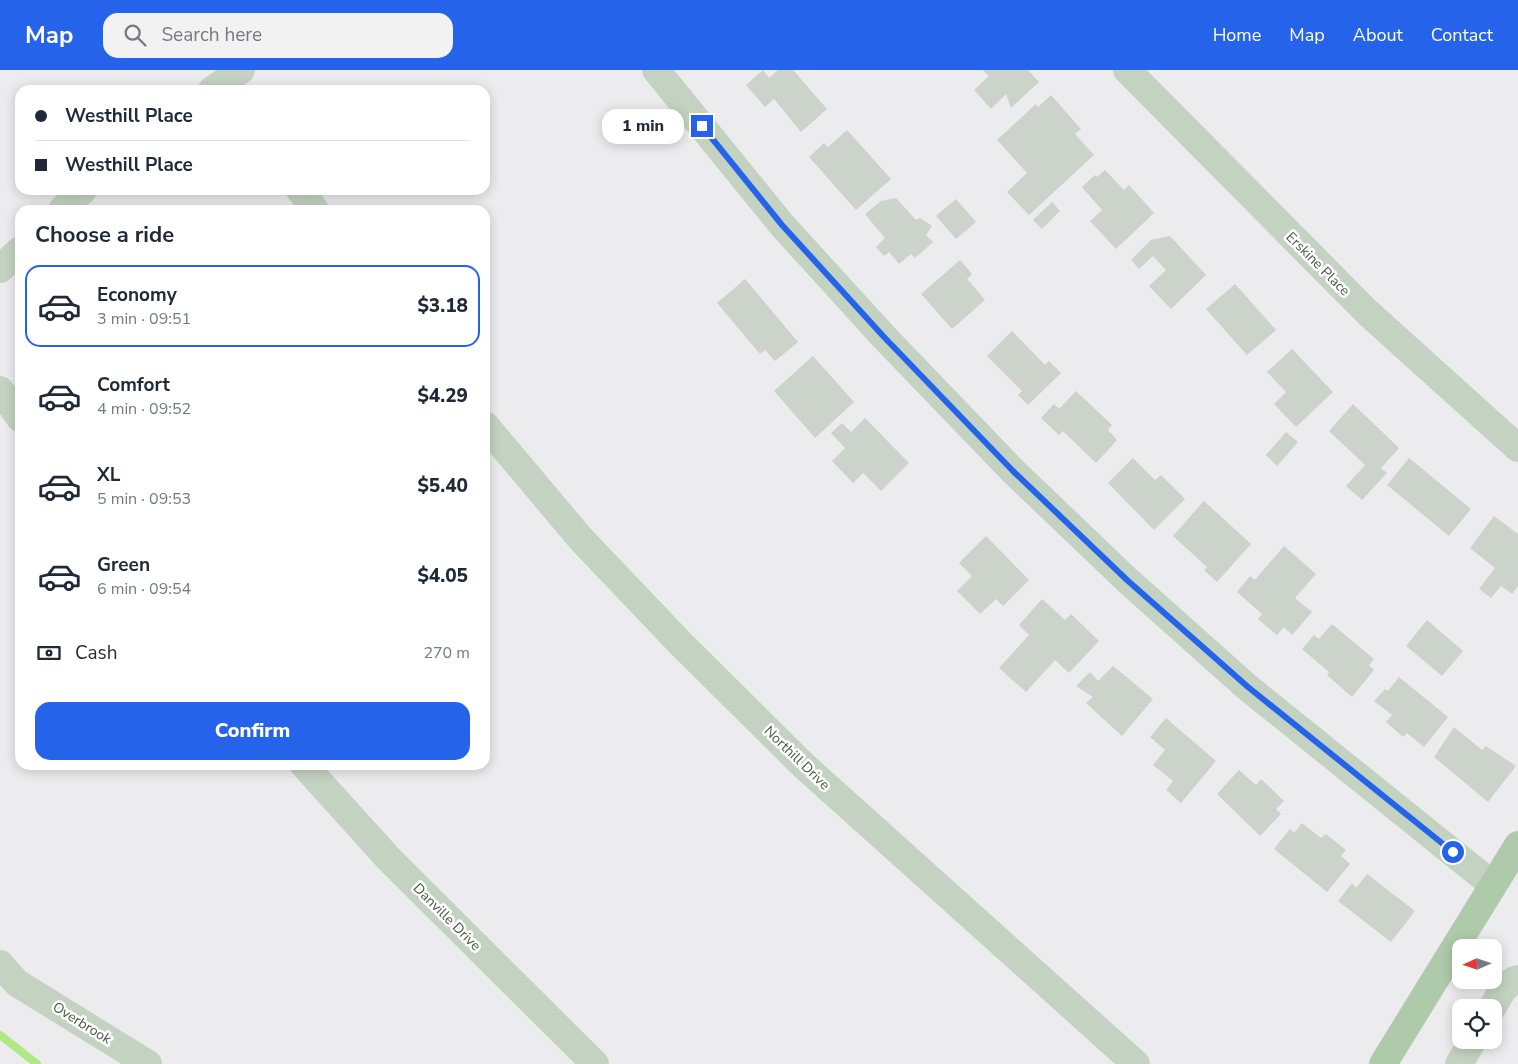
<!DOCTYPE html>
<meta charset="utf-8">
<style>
body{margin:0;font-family:"Nunito Sans",sans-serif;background:#f2f2f3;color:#1f2937;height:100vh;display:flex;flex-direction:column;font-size:19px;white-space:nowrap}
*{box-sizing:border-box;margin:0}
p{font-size:16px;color:#747a83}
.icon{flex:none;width:28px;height:28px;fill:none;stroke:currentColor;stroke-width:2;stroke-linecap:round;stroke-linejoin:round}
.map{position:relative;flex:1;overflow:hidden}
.drawer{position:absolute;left:15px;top:135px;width:475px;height:565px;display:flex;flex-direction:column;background:#fff;border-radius:15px;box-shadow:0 2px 12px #0003}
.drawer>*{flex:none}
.banner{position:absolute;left:15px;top:15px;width:475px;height:110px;border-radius:15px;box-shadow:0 2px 12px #0003;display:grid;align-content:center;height:110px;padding:0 20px;background:#fff}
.needle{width:32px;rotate:267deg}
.tools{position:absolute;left:1452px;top:869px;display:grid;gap:10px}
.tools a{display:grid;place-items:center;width:50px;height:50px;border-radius:10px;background:#fff;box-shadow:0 2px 12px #0003;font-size:25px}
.end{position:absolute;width:22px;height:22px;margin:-11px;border:6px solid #2563eb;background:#fff;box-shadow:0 0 0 2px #fff}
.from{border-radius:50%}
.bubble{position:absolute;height:35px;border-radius:15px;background:#fff;box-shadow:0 2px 12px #0003;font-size:16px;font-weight:800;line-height:35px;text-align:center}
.banner b{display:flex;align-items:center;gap:18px;height:48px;font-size:19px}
.banner b+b{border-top:1px solid #e0e1e3}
.banner i{width:12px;height:12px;background:#1f2937}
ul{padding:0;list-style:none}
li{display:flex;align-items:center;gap:15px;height:82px;margin:0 10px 8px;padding:0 10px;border:2px solid transparent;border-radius:15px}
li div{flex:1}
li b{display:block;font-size:19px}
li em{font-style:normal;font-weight:800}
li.on{border-color:#2563eb}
li>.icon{width:45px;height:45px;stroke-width:1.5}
h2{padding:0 20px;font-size:22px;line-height:60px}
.pay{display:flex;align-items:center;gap:12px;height:55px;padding:0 20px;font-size:19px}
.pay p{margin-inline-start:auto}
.primary-button{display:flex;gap:10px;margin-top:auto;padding:10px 20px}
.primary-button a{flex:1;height:58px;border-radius:15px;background:#2563eb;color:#fff;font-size:20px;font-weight:800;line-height:58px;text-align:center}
header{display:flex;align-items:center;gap:30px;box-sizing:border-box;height:70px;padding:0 25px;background:#2563eb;color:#fff}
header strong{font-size:24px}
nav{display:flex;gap:28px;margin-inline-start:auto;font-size:18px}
.search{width:350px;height:45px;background:#f2f2f3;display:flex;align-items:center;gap:12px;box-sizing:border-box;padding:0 18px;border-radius:15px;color:#747a83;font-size:19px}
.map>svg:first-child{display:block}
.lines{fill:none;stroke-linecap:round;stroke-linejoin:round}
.stream{stroke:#b0e886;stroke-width:8}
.building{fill:#cbd3cb}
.minor{stroke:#c4d3c1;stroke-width:28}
.major{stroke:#afcaab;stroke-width:28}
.route{stroke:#2563eb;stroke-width:6}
.labels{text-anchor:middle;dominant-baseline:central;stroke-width:5;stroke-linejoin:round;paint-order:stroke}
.street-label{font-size:14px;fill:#475844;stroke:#fff}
</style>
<header>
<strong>Map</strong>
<div class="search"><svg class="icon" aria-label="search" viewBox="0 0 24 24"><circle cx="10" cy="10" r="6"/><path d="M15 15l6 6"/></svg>Search here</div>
<nav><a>Home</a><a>Map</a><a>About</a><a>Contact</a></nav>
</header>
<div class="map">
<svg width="1518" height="994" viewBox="0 0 1518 994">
<rect width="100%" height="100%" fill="#ecebee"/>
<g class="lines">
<path class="stream" d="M0,965L37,994"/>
</g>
<path class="building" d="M763,0L769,8L778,0H793L827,39L801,62L774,29L765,37L746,15Z
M983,0H1028L1039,12L1011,38L1006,24L991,39L974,20L989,6Z
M1051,25L1081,59L1075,64L1094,85L1029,145L1007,122L1027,103L997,70L1036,34L1038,37Z
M847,60L891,109L856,140L809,87L824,73L828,77Z
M1105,100L1124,120L1129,115L1154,143L1116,179L1090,151L1102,140L1082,117L1095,105L1097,107Z
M896,128L916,150L920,148L932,156L926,165L933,172L915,188L911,184L899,194L889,182L884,186L876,177L885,168L865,144L881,131Z
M956,129L976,152L956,169L936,146Z
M1052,132L1060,141L1042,159L1033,150Z
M1170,166L1206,205L1171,239L1149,216L1166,200L1153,186L1139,199L1131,190L1151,170Z
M960,190L972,204L967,209L985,230L952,259L921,224Z
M745,209L798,272L775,291L765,280L760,284L717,233Z
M1235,214L1276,260L1247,285L1206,239Z
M1012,261L1045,295L1049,291L1061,303L1028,335L1018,325L1022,321L987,286Z
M1292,279L1333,322L1296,357L1274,334L1286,322L1267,302Z
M813,286L854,332L815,368L774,321Z
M1076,321L1112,355L1108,360L1117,370L1096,393L1063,361L1059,365L1041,348L1054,334L1059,339Z
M1353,334L1399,378L1381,398L1387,403L1362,430L1346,416L1365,395L1329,361Z
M865,348L909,393L881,421L863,403L853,413L832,391L845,378L831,363L842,353L851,362Z
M1286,362L1298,372L1277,396L1266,385Z
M1133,388L1155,410L1161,405L1185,429L1154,460L1108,413Z
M1409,388L1471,439L1449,466L1387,415Z
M1204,431L1251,474L1217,512L1204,500L1207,497L1173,466Z
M1494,446L1518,464V516L1512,524L1501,516L1491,528L1479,519L1495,498L1470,478Z
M986,466L1029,510L1003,536L996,529L980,544L957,521L972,506L959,493Z
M1284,476L1316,504L1295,528L1312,542L1292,565L1284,557L1277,565L1258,549L1262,544L1237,522L1250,506L1255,510Z
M1042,529L1065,550L1071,544L1099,571L1069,603L1055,590L1026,622L999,598L1029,565L1019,555Z
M1427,550L1463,581L1442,606L1406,576Z
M1332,554L1374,589L1369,595L1374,600L1352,627L1327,605L1329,602L1302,579L1314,565L1319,569Z
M1113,596L1153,629L1122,666L1086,633L1093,627L1076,616L1090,602L1098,611Z
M1399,607L1448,647L1424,677L1407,663L1403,667L1386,652L1392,645L1374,631L1385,619L1388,621Z
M1166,648L1216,691L1181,733L1166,720L1173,711L1153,695L1165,680L1150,667Z
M1454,657L1482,680L1486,676L1516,696L1488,732L1434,687Z
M1239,700L1256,715L1261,709L1284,731L1276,739L1281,744L1260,766L1217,724Z
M1302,753L1321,768L1326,764L1346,780L1341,786L1350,794L1327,822L1274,779L1290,759L1294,763Z
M1367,804L1415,841L1391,872L1338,831L1352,813L1356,818Z"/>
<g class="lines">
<path class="minor" d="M656,0L782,155L884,267L1013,401L1127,510L1247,617L1493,815
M1127,0L1367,242L1518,378
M212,20L241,0
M300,120L315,140
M62,140L83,120
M0,199L20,180
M0,320L20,348
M485,355L580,468L681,574L803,695L1136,994
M304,695L389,789L595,994
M0,894L17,913L148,994
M1492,938C1499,926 1505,913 1518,909
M1459,994L1473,970"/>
<path class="major" d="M1383,994L1518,775"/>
</g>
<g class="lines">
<path class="route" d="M702,56L782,155L884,267L1013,401L1127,510L1248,617L1453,782"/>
</g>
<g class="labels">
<g class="street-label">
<text transform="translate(1318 194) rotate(45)">Erskine Place</text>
<text transform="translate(797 688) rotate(44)">Northill Drive</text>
<text transform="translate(447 847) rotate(45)">Danville Drive</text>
<text transform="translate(82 953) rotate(32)">Overbrook</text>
</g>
</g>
</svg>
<div class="tools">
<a><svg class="needle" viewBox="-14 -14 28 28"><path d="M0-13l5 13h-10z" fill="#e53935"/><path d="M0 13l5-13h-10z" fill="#747a83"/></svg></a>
<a><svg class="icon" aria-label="locate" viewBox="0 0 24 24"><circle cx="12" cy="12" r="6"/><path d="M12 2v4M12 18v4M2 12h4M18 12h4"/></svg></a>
</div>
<i class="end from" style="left:1453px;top:782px"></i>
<i class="end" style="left:702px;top:56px"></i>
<div class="bubble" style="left:602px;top:39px;width:82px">1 min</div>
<div class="banner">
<b><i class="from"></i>Westhill Place</b>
<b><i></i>Westhill Place</b>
</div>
<section class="drawer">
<h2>Choose a ride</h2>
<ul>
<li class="on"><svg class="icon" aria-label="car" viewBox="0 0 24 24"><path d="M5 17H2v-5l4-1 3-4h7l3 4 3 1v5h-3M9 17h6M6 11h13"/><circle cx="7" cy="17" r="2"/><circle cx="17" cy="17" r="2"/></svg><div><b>Economy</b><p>3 min · 09:51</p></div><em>$3.18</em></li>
<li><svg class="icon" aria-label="car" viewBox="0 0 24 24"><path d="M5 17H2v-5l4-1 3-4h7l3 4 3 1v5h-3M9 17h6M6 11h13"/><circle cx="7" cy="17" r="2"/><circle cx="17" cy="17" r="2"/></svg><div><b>Comfort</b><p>4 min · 09:52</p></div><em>$4.29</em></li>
<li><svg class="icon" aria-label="car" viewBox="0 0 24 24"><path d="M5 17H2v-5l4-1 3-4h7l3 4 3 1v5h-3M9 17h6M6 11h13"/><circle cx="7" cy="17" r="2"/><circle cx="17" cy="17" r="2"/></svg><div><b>XL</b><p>5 min · 09:53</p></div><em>$5.40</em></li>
<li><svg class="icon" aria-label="car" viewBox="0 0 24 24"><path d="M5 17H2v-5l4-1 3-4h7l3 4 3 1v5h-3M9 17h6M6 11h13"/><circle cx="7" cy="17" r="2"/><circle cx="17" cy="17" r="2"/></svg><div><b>Green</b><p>6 min · 09:54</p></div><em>$4.05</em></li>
</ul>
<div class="pay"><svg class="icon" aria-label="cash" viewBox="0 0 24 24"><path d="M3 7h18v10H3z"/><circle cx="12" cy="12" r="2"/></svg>Cash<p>270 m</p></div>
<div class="primary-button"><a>Confirm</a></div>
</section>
</div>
